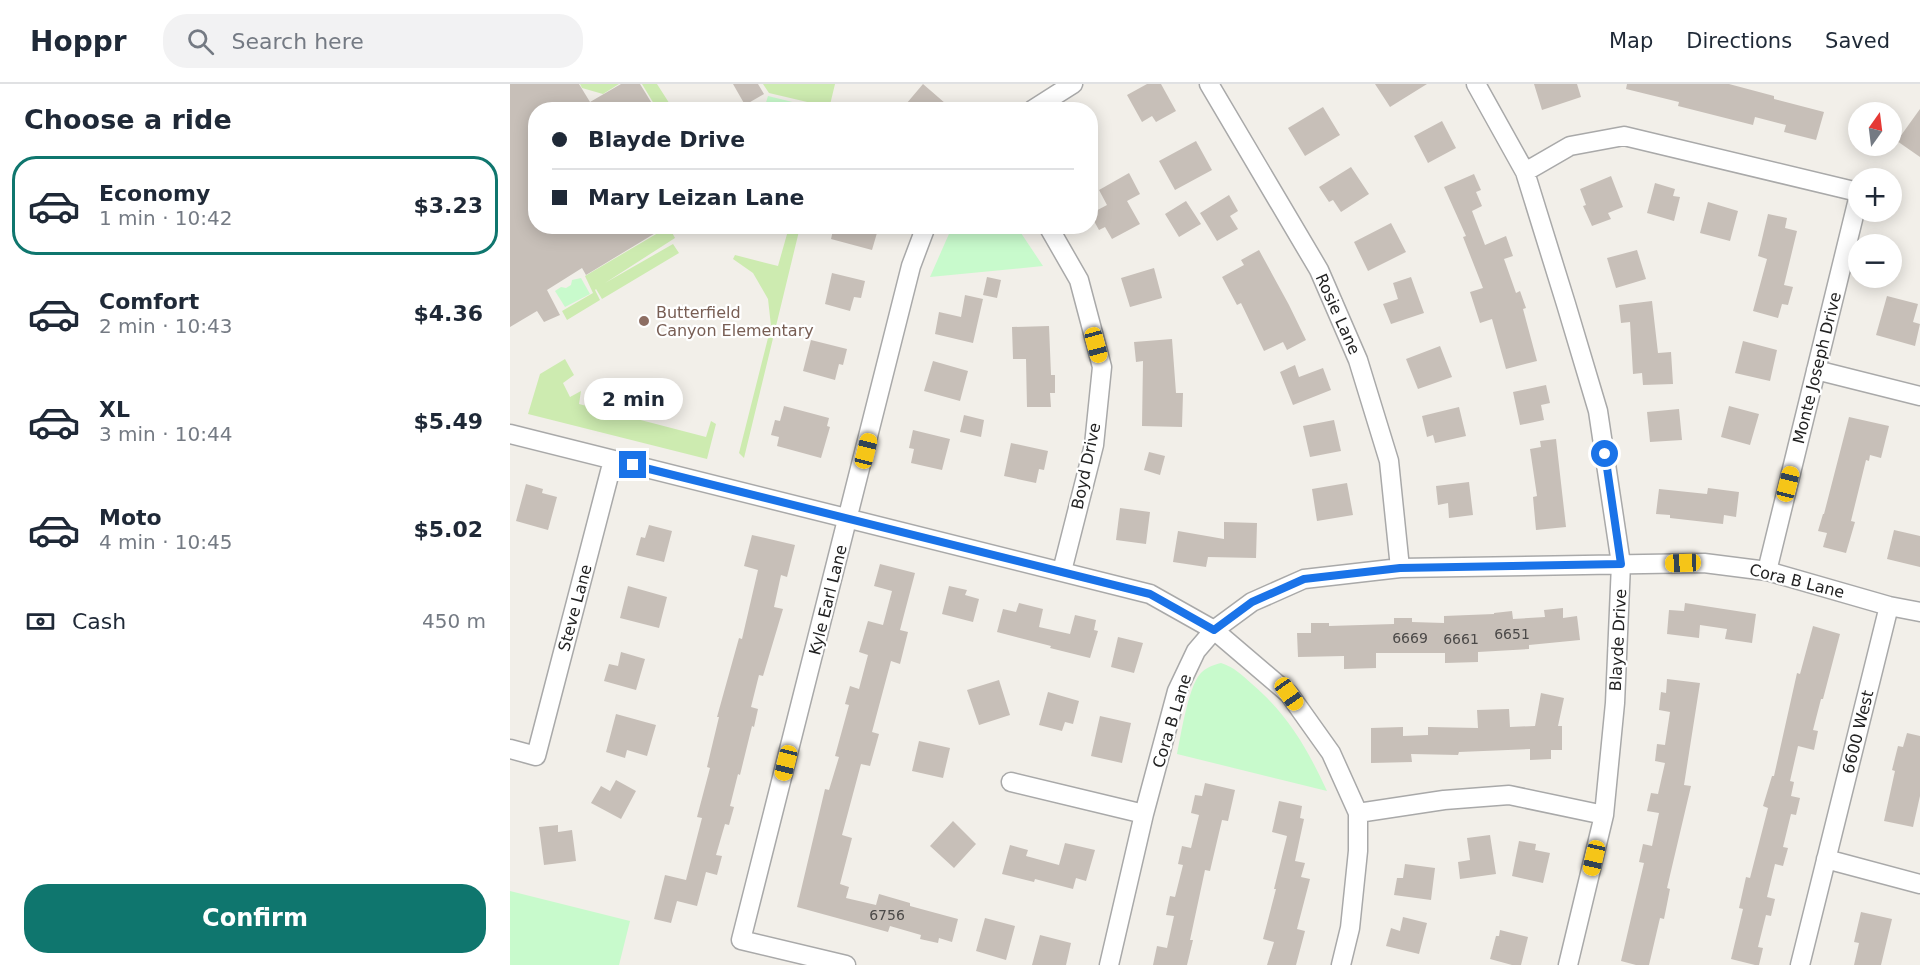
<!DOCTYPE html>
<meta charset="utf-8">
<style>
body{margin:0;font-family:"DejaVu Sans",sans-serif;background:#f2f2f3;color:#1f2937;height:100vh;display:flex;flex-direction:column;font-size:22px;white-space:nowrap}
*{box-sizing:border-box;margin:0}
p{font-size:20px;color:#747a83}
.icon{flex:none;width:33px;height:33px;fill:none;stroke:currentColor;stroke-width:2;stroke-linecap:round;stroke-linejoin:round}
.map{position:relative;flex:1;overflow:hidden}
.panel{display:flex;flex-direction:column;background:#fff;width:510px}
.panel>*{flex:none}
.banner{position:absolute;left:18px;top:18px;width:570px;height:132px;border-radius:24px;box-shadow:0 3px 15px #0003;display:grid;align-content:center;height:132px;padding:0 24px;background:#fff}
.needle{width:39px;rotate:14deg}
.buttons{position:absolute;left:1338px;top:18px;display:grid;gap:12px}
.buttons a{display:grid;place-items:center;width:54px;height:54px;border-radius:50%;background:#fff;box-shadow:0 3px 15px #0003;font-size:30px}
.end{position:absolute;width:27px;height:27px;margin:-14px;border:8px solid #1a73e8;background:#fff;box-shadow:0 0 0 3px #fff}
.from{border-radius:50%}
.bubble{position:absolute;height:42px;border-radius:21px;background:#fff;box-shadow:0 3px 15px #0003;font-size:20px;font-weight:800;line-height:42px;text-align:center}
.car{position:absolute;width:18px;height:36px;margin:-18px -9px;border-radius:8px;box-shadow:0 0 4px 2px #0007;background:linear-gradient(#f5c518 24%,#345 0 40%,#f5c518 0 76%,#345 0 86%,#f5c518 0)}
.banner b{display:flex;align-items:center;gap:21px;height:57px;font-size:22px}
.banner b+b{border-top:2px solid #e0e1e3}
.banner i{width:15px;height:15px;background:#1f2937}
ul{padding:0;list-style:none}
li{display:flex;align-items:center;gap:18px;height:99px;margin:0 12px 9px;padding:0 12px;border:3px solid transparent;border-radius:24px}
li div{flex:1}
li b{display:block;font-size:22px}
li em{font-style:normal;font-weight:800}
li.on{border-color:#0f766e}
li>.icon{width:54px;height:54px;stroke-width:1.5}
h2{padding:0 24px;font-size:27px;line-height:72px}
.pay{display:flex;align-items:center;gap:15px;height:66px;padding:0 24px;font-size:22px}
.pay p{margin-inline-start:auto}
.button{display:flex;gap:12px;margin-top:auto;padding:12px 24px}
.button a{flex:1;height:69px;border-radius:24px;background:#0f766e;color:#fff;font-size:24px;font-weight:800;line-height:69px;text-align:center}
header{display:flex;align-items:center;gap:36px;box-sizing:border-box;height:84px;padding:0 30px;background:#fff;border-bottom:2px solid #e0e1e3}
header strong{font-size:28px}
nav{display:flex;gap:33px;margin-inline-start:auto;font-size:21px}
.search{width:420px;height:54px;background:#f2f2f3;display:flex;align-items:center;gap:15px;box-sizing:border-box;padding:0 21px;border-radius:24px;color:#747a83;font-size:22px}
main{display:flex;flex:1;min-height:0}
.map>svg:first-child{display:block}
.grass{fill:#cdebb0}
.park{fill:#c8facc}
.building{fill:#c7bfb8}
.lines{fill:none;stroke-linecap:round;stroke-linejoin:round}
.minor-casing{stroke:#a9a9a9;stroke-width:21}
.minor{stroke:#fff;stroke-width:18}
.route{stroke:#1a73e8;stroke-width:8}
.education-dot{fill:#8d6e63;stroke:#fff;stroke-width:2}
.labels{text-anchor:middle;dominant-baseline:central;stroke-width:4.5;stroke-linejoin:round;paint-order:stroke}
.number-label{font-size:14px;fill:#4b4948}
.education-label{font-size:16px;fill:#785e54;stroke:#fff;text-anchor:start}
.street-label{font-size:16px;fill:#222;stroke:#fff}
</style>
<header>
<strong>Hoppr</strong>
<div class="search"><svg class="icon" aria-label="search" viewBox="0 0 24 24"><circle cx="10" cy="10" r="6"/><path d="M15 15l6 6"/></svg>Search here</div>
<nav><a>Map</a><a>Directions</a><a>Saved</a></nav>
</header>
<main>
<section class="panel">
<h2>Choose a ride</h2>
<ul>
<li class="on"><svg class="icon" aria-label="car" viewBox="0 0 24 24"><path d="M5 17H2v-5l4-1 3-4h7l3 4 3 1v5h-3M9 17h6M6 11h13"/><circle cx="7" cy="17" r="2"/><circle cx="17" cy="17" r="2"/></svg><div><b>Economy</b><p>1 min · 10:42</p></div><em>$3.23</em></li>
<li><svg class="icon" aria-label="car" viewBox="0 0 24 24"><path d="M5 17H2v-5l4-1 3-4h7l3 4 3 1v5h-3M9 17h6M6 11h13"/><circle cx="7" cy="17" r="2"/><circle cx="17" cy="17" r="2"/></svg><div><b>Comfort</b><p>2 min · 10:43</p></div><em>$4.36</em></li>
<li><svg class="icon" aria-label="car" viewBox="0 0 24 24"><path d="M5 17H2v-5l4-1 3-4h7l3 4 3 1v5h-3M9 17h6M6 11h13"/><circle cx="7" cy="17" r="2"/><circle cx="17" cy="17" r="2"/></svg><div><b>XL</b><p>3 min · 10:44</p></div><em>$5.49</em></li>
<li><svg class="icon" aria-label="car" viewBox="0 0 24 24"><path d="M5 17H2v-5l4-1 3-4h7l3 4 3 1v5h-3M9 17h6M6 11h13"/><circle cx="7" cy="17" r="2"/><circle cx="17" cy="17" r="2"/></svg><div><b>Moto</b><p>4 min · 10:45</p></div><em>$5.02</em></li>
</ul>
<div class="pay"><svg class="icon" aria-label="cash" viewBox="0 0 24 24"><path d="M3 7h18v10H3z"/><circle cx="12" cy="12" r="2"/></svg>Cash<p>450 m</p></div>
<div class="button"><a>Confirm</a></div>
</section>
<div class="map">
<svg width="1410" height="881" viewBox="0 0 1410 881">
<rect width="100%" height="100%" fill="#f2efe9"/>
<path class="grass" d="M70,0H109L93,10L72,4Z
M132,0H147L163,25H147Z
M253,0H325L319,25L310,26V21L259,9Z
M152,143H159L165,154L95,199L163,160L169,169L92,215L86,205L85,206L90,216L57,236L52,227L83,209L75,192L153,146Z
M279,143H290L234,374L229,369L261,242L258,215L243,189L223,175L225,171L268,182Z
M55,275L64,291L53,299L60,313L71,307L69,320L196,353L201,337L206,340L197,375L18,330L30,290Z"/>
<path class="park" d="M258,12L307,24L306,25H254Z
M442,143H507L533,182L420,193Z
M71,194L80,210L55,223L45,207L51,203L56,204L61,201L62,196Z
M711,579C724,583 732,591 742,600C778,631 797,664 817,707L667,670C671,651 678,604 690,590C695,584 703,581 711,579Z
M0,807L120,837L109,881H0Z"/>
<path class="building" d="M0,0H69L80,18L111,0H130L146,26H26V142H157L76,191L72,184L37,206L50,231L34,238L27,227L0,243Z
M223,0H248L254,10L235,21Z
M413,0L443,26H391Z
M637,0H651L666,27L646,38L642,32L632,38L617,11Z
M865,0H917L880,23Z
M1024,0H1067L1071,13L1032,26Z
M1117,0H1219L1264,12V15L1314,28L1306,56L1274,48L1276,41L1245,33L1243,41L1168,22L1169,18L1116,5Z
M813,23L830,51L795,72L778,44Z
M1410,25V73L1387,57Z
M932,37L946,64L918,79L904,52Z
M686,57L702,86L665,106L649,77Z
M841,83L859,110L831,128L823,116L819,118L809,103Z
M619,89L630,110L617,117L630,140L602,155L595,143L589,146L580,130L597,121L589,106Z
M964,90L971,106L966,108L972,122L962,127L975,161L996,152L1003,172L994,175L1006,209L1010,207L1016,224L1013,225L1027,277L996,285L982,235L970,239L960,208L973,204L953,153L956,152L934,103Z
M1101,92L1113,123L1098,129L1101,135L1082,142L1073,122L1076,121L1070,105Z
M1145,99L1165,105L1163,112L1170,113L1164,137L1137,129Z
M719,111L728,127L720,132L728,145L707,157L690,129Z
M676,117L691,140L669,153L655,130Z
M1198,118L1228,127L1220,157L1190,149Z
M1258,130L1277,134L1275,144L1287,147L1274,201L1283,203L1278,221L1272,220L1268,234L1243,227L1257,175L1248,172Z
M881,139L896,168L858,187L844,158Z
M324,142H369L362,166L321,155Z
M749,166L779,221L796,256L777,266L773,258L754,267L731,219L727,221L712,193L734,181L731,176Z
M1127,166L1136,195L1106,204L1097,174Z
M644,184L652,214L620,223L611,194Z
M322,189L355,197L351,214L344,213L340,227L315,220Z
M477,193L491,196L487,214L473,211Z
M901,193L914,229L881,240L873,220L888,215L883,199Z
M455,211L473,215L463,259L425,250L429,228L451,233Z
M1377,212L1408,220L1403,238L1410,240L1405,262L1366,251Z
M1142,217L1148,269L1161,268L1163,300L1133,301L1132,289L1123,290L1120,238L1111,239L1109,221Z
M539,242L541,291H545V309H540L541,323H517L516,275H503L502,243Z
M662,255L666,309H673L672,343L632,342L633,277L626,278L624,258Z
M301,256L337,265L333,281L329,280L325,296L293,287Z
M1233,257L1267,266L1260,297L1225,289Z
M930,262L942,293L908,305L896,275Z
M423,277L458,287L450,317L414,307Z
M785,281L789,293L813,284L821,306L783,321L770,288Z
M1036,301L1040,319L1031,321L1034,336L1010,341L1003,308Z
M274,322L319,334L317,342L320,343L311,374L267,362L269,353L261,351L265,336L270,337Z
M1219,322L1249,330L1240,361L1211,353Z
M949,323L956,352L925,359L923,351L917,353L912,332Z
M1169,325L1172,356L1140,358L1137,328Z
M454,331L474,336L471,353L450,348Z
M1339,333L1379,342L1371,374L1360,371L1359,377L1356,376L1341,437L1345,438L1336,469L1313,463L1317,449L1308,447L1313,430H1314Z
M824,336L831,367L800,373L793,342Z
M403,346L440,355L432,386L401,379L404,365L399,364Z
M1046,355L1056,443L1026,446L1023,413L1027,412L1020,365L1031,363L1030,357Z
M501,359L538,367L534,386L529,385L526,399L494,392Z
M639,368L655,372L650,391L634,386Z
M959,398L963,431L939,434L938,419L928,421L926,402Z
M837,399L843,431L807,437L802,405Z
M16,400L33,405L32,409L47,413L38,446L6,437Z
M1198,404L1229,408L1226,433L1214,431L1213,440L1160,434V431L1146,430L1149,405L1197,410Z
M610,424L640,428L636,460L606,456Z
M714,438L747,439L746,474L698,473L696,483L663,478L668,447L714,455Z
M139,441L162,447L154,478L126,471L131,453L135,454Z
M1384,446L1410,452V483L1377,475Z
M242,451L285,461L277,493L271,491L264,523L273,525L253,592L249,591L241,623L248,625L244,643L242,642L230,691L228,690L220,722L224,723L219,741L215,740L206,771L212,772L207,791L196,788L187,822L167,817L161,839L144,835L155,791L176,796L192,734L187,733L200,684L197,683L209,633H207L229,554L232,555L248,486L234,482Z
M370,480L405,489L390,546L398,548L390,580L381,577L362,648L369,650L360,682L351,680L332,751L342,754L330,800L339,803L336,814L366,821L369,810L400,819V822L448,835L442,858L429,854L428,859L410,855L411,851L380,842L378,848L287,823L315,705L319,706L329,673L325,672L339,621L335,620L340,602L349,605L358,571L349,568L358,537L373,541L382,507L364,502Z
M118,502L157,513L149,544L110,534Z
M439,502L457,506L455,511L469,515L463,538L432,530Z
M509,519L533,525L529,543L560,550L565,531L586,536L584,546L588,547L580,574L540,564L541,562L487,548L493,525L506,528Z
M1175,519L1246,530L1242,559L1215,555L1217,545L1190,541L1189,554L1157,550L1159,526L1174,527Z
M1053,524V534L1067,532L1070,556L1019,561V565L968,568V578L935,579V569H866V584L834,585V572L788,573L787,549H801V539H819V542L884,540V534H902V538L934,539V532L984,530V529L1002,527L1003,535L1035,533L1034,526Z
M1303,542L1330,550L1313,615H1311L1303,646L1308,647L1304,666L1288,662L1280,697L1284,698L1281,712L1290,714L1286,731L1281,730L1273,763L1278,764L1273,782L1265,780L1257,813L1265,815L1261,832L1256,831L1248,863L1253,864L1249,881H1245L1221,875L1233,825L1229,824L1236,793L1240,794L1258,724L1253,722L1262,692H1264L1287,589L1290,590Z
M608,553L633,559L624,589L601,583Z
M111,568L135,575L126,606L94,597L99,580L108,582Z
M1157,595L1190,599L1174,701L1181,702L1157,804L1160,805L1154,835L1150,834L1139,881H1126L1111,877L1134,779L1129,778L1133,760L1142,762L1149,729L1137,727L1141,709L1148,710L1155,679L1145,677L1147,660L1155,661L1160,628L1149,626L1151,608L1156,609Z
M489,596L500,631L469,641L457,606Z
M538,608L569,617L563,640L555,638L552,647L529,641Z
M1031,609L1054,614L1048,642H1052V666H1041V675L1020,676V665L949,668L948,671L901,670L902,678L861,679V644L893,643V652L918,651V643L968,644L967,626L999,625L1000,643L1025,642Z
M106,630L146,641L137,672L117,666L115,674L96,668Z
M590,632L621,639L612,679L581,672Z
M1397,649L1410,652V712L1403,743L1374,737L1385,687L1382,686L1388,662L1393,663Z
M409,657L440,664L433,694L402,687Z
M106,696L126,707L111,735L81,719L91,702L100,707Z
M695,699L725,706L718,737L712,736L700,787L695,786L680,856H683L677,881H643L647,862L657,864L664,832L656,831L660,812L665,813L673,781L668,780L672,762L681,764L689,731L681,729L685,711L692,712Z
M769,717L792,722L790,734L794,735L785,777L795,779L791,793L800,795L787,845L795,847L786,881H757L764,858L753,855L766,805H764L777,752L762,748Z
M443,737L466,760L444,784L420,762Z
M48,741V748L62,746L66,777L34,781L29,743Z
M980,751L986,790L950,795L948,778L960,776L957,754Z
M1009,757L1026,760L1025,766L1040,769L1033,799L1002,792Z
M555,759L585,766L576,797L566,794L563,805L525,795L524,798L492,790L500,761L518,766L516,772L549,781Z
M895,780L925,784L921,816L884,811L887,794H893Z
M1351,828L1382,835L1371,881H1344L1349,859L1344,858Z
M893,833L917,839L909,870L876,862L881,844L890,847Z
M475,834L505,842L496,876L466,867Z
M990,846L1018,853L1011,881H1002L980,875L986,852H989Z
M530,851L561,859L556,881H522Z"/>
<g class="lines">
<defs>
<path id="minor" d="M699,0L809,186L848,276L879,377L890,484
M966,0L1015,88L1056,220L1088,327L1111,480L1105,619L1094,731L1058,881
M522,26L563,0
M1015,88L1060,62L1114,52L1348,108
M538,142L569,196L592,283L584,361L552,487
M1306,286L1410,312
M0,350L640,510L704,546L779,610L821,669L848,729V767L840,844L831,881
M1257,487L1348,115
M0,665L26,672L103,376
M501,698L634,730
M848,729L934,716L999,711L1094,731
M1316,775L1410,800
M336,881L231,856L401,182L416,142
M599,881L634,730L667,607L686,567L704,546L742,518L794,495L890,484L1194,479L1257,487L1379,522L1410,528
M1290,881L1379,522"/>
</defs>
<use href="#minor" class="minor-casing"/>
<use href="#minor" class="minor"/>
</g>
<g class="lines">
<path class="route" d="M123,381L640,510L704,546L742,518L794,495L890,484L1111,480L1095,370"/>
</g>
<circle class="education-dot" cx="134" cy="237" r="6"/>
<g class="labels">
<g class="number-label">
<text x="1002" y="550">6651</text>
<text x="900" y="554">6669</text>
<text x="951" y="555">6661</text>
<text x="377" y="831">6756</text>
</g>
<g class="education-label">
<text x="146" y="228">Butterfield<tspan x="146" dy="18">Canyon Elementary</tspan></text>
</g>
<g class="street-label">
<text transform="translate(828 230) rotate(66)">Rosie Lane</text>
<text transform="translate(1307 284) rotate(-76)">Monte Joseph Drive</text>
<text transform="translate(576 382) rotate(-78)">Boyd Drive</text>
<text transform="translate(1287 497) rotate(14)">Cora B Lane</text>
<text transform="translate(318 516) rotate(-76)">Kyle Earl Lane</text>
<text transform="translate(65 524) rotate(-75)">Steve Lane</text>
<text transform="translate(1108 556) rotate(-87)">Blayde Drive</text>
<text transform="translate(662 637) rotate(-73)">Cora B Lane</text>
<text transform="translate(1348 648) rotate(-76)">6600 West</text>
</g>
</g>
</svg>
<div class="buttons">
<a><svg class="needle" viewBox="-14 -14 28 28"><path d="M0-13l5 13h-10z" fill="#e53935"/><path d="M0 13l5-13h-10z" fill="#747a83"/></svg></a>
<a>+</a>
<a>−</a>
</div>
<i class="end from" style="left:1095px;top:370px"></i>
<i class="end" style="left:123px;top:381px"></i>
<div class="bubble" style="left:74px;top:294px;width:99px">2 min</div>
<i class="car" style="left:586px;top:261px;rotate:165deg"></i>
<i class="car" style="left:356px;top:367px;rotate:14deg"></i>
<i class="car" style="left:1278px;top:400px;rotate:14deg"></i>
<i class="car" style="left:1173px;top:479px;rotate:268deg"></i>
<i class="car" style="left:779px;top:610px;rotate:145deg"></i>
<i class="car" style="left:276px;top:679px;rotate:194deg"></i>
<i class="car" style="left:1084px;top:774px;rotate:193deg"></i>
<div class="banner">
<b><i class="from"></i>Blayde Drive</b>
<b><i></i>Mary Leizan Lane</b>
</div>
</div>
</main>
